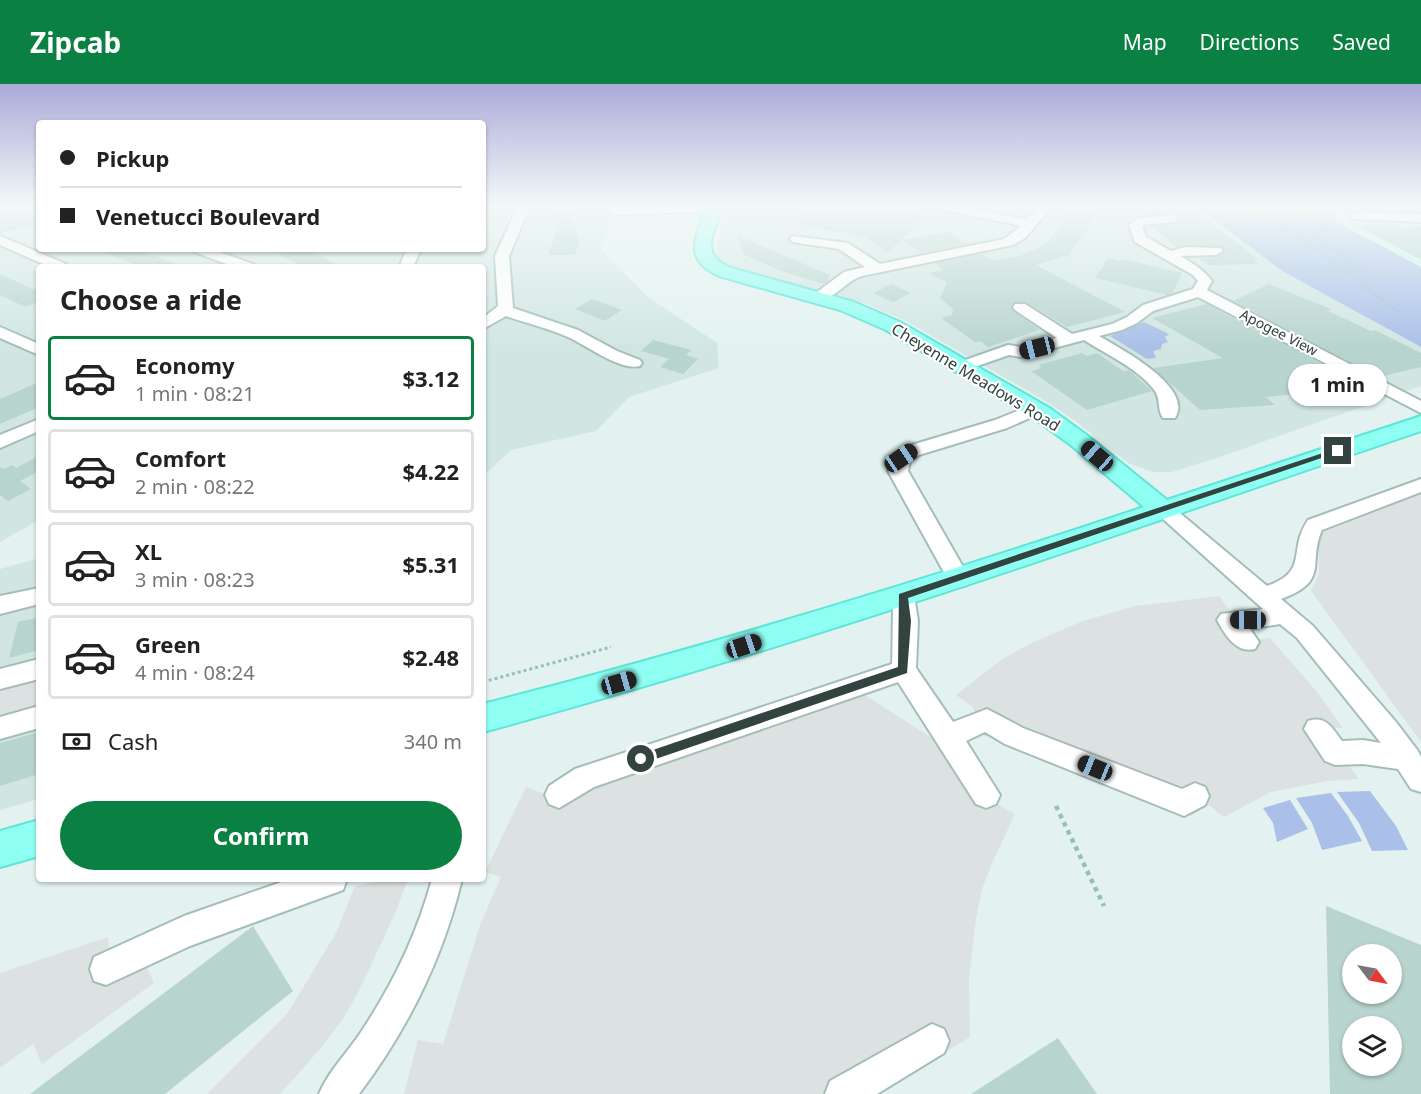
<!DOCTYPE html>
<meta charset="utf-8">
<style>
body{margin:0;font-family:"Noto Sans",sans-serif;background:#f6f6f6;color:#222;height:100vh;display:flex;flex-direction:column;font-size:22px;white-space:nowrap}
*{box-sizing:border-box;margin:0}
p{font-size:20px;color:#767676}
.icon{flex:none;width:33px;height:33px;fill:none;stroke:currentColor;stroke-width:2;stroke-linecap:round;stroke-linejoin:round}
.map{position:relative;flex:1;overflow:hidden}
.drawer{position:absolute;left:36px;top:180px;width:450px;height:618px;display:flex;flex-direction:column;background:#fff;border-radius:6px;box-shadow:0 2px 4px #0004}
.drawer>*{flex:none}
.hud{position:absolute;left:36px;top:36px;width:450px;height:132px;border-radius:6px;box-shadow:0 2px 4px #0004;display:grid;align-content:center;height:132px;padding:0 24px;background:#fff}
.needle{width:39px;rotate:122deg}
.tools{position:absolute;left:1342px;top:860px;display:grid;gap:12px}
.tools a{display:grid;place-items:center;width:60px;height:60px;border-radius:50%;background:#fff;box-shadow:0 2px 4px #0004;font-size:30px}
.end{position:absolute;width:27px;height:27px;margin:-14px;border:8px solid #334440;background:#fff;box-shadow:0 0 0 3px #fff}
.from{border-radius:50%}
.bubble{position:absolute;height:42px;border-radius:21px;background:#fff;box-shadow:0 2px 4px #0004;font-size:20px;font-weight:700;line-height:42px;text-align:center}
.car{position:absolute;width:18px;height:36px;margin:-18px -9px;border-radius:8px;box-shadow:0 0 4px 2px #0007;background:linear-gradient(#222 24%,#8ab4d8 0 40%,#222 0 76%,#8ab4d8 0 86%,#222 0)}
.hud b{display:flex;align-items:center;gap:21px;height:57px;font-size:22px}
.hud b+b{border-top:2px solid #e0e0e0}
.hud i{width:15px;height:15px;background:#222}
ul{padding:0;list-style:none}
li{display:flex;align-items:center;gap:18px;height:84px;margin:0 12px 9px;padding:0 12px;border:3px solid #e0e0e0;border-radius:6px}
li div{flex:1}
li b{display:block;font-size:22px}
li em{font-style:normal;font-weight:700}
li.active{border-color:#0b8043}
li>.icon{width:54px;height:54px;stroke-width:1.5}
h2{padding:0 24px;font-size:27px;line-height:72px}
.pay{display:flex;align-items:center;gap:15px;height:66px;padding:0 24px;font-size:22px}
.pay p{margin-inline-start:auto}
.action{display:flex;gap:12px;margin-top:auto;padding:12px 24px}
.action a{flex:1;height:69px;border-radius:36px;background:#0b8043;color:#fff;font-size:24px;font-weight:700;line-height:69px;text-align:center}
header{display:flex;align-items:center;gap:36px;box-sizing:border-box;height:84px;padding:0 30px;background:#0b8043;color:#fff}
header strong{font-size:28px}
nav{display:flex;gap:33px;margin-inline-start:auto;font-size:21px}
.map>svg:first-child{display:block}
.residential{fill:#d1e6e3}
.commercial{fill:#ccf5ec}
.green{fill:#aac0e8}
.parking{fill:#dce2e1}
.building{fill:#b8d4ce;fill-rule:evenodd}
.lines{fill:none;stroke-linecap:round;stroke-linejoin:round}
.minor-casing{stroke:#a5bdb9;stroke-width:4}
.major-casing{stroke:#5de6d6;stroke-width:4}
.path-far2{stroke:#96bfb8;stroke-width:1.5;stroke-dasharray:1.5 1.5;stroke-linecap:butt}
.path-far1{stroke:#96bfb8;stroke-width:3;stroke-dasharray:3 3;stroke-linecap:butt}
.path{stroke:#96bfb8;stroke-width:4.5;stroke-dasharray:4.5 4.5;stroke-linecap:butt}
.minor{fill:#fff;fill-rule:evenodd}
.major{fill:#8ffff4;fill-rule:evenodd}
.route{fill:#334440}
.labels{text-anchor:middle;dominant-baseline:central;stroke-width:4.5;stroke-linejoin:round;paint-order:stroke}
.far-street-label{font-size:14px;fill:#334440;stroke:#fff}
.street-label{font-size:16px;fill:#334440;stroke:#fff}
</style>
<header>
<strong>Zipcab</strong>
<nav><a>Map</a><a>Directions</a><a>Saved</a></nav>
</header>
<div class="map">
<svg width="1421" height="1010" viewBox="0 0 1421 1010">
<rect width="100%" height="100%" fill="#e3f2f0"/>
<path class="residential" d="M0,122H39V165H483V122H612L615,127L601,166L648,213L717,259L719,284L629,313L596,347L511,366L483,392V183H39V436L0,458Z
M728,122H1196L1282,187L1421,263V302L1217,374L1172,388H1153L1128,379L1074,336L1042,315L904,236L864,219L739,185L725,180L717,171L716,161Z
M39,474V715L0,726V485Z"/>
<path class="commercial" d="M1327,122H1421V183L1338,139Z"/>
<path class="green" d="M1196,122H1327L1338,139L1421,183V263L1282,187Z
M1144,238L1169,250L1165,253L1168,258L1162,260L1161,265L1153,267L1156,274L1147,275L1110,252Z
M1370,707L1396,742L1408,766L1372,767L1359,739L1337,708Z
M1331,709L1348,732L1362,757L1322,766L1312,739L1296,714Z
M1290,716L1308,745L1277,758L1273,739L1263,724Z"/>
<path class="parking" d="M1421,410V658L1311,507L1319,490V457L1324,447Z
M1219,512L1252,556L1270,554L1318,609L1343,644H1322L1359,695L1327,697L1271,708L1224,733L1209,721L1191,732L981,650L973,623L956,611L1001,576L1027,561L1083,537L1135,522Z
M39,591V621L0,631V601Z
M860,608L932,654L964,701L1015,730L993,777L982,805L976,835L969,895L970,953L877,1010H404L418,956L443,960L480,841L501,793L485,788L526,703L569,719L579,710L595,702Z
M392,795H408L396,827L361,903L343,935L321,964L280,1010H207L287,930L336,849L355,802Z
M108,853L109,868L134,857L154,899L42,980L33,960L0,984V889Z"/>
<path class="building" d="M13,122H23L39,128V147L26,142L0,150V126Z
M549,122H567L580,157L575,171H548L557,145Z
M810,122H896L921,129L917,133L923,134L888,169L865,153L852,152L840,146L838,149L797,140Z
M1076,122H1104L1069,171L1036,181L1125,228L1067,243L1026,218H1015L1011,222L1013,227L1040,246L988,263L980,257L975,258L941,234L951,231L954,226L940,214L947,198L928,189L943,186L935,179L982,170L992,177L1020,172L1045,161Z
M1184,122L1192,125L1258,175L1253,176L1259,180L1209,181L1199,174L1217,173L1225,168L1223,163L1185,161L1176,163L1152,142L1176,140L1180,136L1178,131L1172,129L1148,131L1138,123Z
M1393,139L1401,143L1421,142V176L1358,142Z
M947,148L968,160L921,169L902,156Z
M738,152L830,191L828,197L823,200L779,186L743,170Z
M137,165L181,182L180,183H141L98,166Z
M271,165H309L340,183H302Z
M1108,174L1120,177L1121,175L1182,189L1173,209L1167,211L1095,194Z
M0,190L39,208V217L25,223L0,211Z
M891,200L911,209L893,218L873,209Z
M1269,200L1331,225L1328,227L1371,247L1375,246L1421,269V283L1379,293L1233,217Z
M592,215L622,226L605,237L575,225Z
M1206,220L1358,299L1314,315L1304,309L1266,313L1275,321L1200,326L1153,284L1223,274L1152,234Z
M653,256L691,266L686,271L698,275L683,290L660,283L669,275L641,267Z
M1082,269L1087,272L1097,269L1123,287L1129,286L1152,307L1087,326L1031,287L1042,284L1038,281Z
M39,298V323L0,340V315Z
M39,372V387L20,397L31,405L8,417L0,411V383L4,385L12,381L16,384Z
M39,533V566L9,574L18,538Z
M39,648V690L0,702V659Z
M1326,822L1421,861V1010H1330ZM1353,870H1392V909H1353ZM1353,942H1392V981H1353Z
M253,842L293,907L165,1010H30Z
M1058,954L1097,1010H971Z"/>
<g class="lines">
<defs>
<path id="minor" d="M518,122H530L509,172L513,224L578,246L617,267L640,276L642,279L640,282C620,287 586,261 568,253C548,244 526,239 506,232L483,245V234L498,222L495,172Z
M606,122L619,123H720L714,127L615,131L611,130Z
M939,122H963L1027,136L1040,122H1053L1025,154L1013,161L862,192C846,196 830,221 813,217L811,214L813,211L844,188L865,183L839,165L792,158L790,155L792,152L848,159L880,180L1004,155L1021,142L945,126Z
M1357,128L1421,130V138L1353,135L1351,132Z
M1172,131L1176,132L1178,135L1176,138L1142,141L1146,153L1171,167L1185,163L1221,164L1223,167L1216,171L1181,172C1193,180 1203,185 1212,197L1207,206L1421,317V329L1198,213L1153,227L1137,239L1122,246L1099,252C1119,264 1195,303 1175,334H1163C1157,326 1161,316 1155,307C1138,284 1107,271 1084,256L1021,273L1009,271L963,287L957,285L955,282L957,279L1008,261L1021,263L1057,254L1015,226L1013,223L1015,220H1025L1072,250L1112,240L1127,233L1143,221L1193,205L1198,197L1193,191L1135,158L1129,141L1138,134Z
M0,152L66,180L68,183H50L0,161Z
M192,165H211L253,180L255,183H235L194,168Z
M407,165H421L413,183H399Z
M0,243L39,260V271L0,254Z
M1035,320L1041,321L1044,325L1041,329L1007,344L919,371L910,377L908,387L970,495L967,501L959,503L951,501L888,387L894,370L905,363L995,336Z
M39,335V347L0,364V351Z
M1421,395V408L1322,446C1307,479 1331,497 1281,515L1313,542L1396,638L1418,667L1421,673V708L1411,705L1398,685L1363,680L1335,681L1325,677L1304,645L1308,637C1326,631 1332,644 1342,657L1363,656L1381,659L1297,554L1280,540L1250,545L1259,558L1255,565C1237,570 1225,551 1217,536L1221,530L1263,525L1152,425L1155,420L1162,418L1169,420L1267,502C1310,487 1287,467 1308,436Z
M39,504V520L0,530V512Z
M903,504L911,506L914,512L918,537L916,584L953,638L987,625L1023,644L1182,705L1195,699L1205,703L1209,712L1205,721L1184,732L1005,660L985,648L966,657L1000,711L996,720L986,724L976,720L898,598L594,703L559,724L549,720L545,711L549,702L575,685L892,580C893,567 892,512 895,506Z
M39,575V595L0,605V585Z
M39,622V644L0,655V633Z
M290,795H347L343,806L190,862L106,901L94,897L90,885L94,873L184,832Z
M432,795H462C443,874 408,945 359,1010H319C329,986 349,967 363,945C394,898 417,850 432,795Z
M932,940L944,945L949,957L944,969L877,1010H825L830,997Z"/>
<path id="major" d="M706,122H722C714,150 698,170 731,184L854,218L900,238L1051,325L1088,352L1167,416L1421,332V347C1110,453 801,562 483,648V620C706,563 925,496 1144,423L1072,362L1035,335L886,246L840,226L719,192C681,175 697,152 706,122Z
M39,736V772L0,783V747Z"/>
</defs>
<use href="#minor" class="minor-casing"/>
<use href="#major" class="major-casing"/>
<path class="path-far2" d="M1200,122L1290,187L1341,185
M1252,122L1303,155L1402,231
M1315,152L1364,187L1345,186
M1304,155L1323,147L1308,122"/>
<path class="path-far1" d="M483,598L611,563"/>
<path class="path" d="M1056,722L1104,822"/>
<use href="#minor" class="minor"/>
<use href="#major" class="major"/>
</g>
<linearGradient id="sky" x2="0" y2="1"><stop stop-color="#abaad8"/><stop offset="0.46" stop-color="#f2f9f8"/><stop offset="1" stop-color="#f2f9f8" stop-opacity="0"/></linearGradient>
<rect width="1421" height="264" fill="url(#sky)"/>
<path class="route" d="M1335,365L1342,367L908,514L911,537L907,589L641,680L636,675L641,670L898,583L899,510Z"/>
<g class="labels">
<g class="far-street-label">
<text transform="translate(1279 248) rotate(27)">Apogee View</text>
</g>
<g class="street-label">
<text transform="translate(976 293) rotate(31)">Cheyenne Meadows Road</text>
</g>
</g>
</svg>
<div class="tools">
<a><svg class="needle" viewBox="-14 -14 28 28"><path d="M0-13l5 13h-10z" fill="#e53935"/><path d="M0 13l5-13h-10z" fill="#767676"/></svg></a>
<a><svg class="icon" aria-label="layers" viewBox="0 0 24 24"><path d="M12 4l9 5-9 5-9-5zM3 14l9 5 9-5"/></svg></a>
</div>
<i class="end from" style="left:641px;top:675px"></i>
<i class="end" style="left:1338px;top:367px"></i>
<div class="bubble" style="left:1288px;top:280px;width:99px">1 min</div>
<i class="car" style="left:1037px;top:264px;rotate:256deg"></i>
<i class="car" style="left:1097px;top:372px;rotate:311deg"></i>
<i class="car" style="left:901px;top:374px;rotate:56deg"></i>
<i class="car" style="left:1248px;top:536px;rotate:270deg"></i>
<i class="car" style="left:744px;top:562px;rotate:72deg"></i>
<i class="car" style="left:619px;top:599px;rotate:74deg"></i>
<i class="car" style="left:1095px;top:684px;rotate:292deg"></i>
<div class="hud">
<b><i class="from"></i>Pickup</b>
<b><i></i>Venetucci Boulevard</b>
</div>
<section class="drawer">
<h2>Choose a ride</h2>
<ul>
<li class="active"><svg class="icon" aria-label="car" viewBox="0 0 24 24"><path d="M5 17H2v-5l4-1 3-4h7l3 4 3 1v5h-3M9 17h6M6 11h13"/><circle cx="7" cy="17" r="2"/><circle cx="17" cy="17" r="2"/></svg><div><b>Economy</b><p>1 min · 08:21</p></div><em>$3.12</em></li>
<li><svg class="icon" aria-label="car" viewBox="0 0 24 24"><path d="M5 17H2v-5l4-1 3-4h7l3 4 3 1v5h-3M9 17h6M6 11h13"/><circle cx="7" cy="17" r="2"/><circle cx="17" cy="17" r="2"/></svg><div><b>Comfort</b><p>2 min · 08:22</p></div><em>$4.22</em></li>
<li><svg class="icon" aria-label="car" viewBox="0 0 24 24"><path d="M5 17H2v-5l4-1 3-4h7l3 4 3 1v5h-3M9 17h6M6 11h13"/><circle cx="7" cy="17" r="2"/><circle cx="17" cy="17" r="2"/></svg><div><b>XL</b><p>3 min · 08:23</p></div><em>$5.31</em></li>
<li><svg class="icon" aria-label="car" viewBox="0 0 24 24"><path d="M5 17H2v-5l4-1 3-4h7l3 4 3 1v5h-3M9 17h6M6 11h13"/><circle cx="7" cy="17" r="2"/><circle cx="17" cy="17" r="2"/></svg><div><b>Green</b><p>4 min · 08:24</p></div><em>$2.48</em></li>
</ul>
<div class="pay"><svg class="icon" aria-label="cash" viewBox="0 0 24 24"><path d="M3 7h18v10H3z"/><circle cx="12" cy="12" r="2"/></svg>Cash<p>340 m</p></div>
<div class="action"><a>Confirm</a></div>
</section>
</div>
